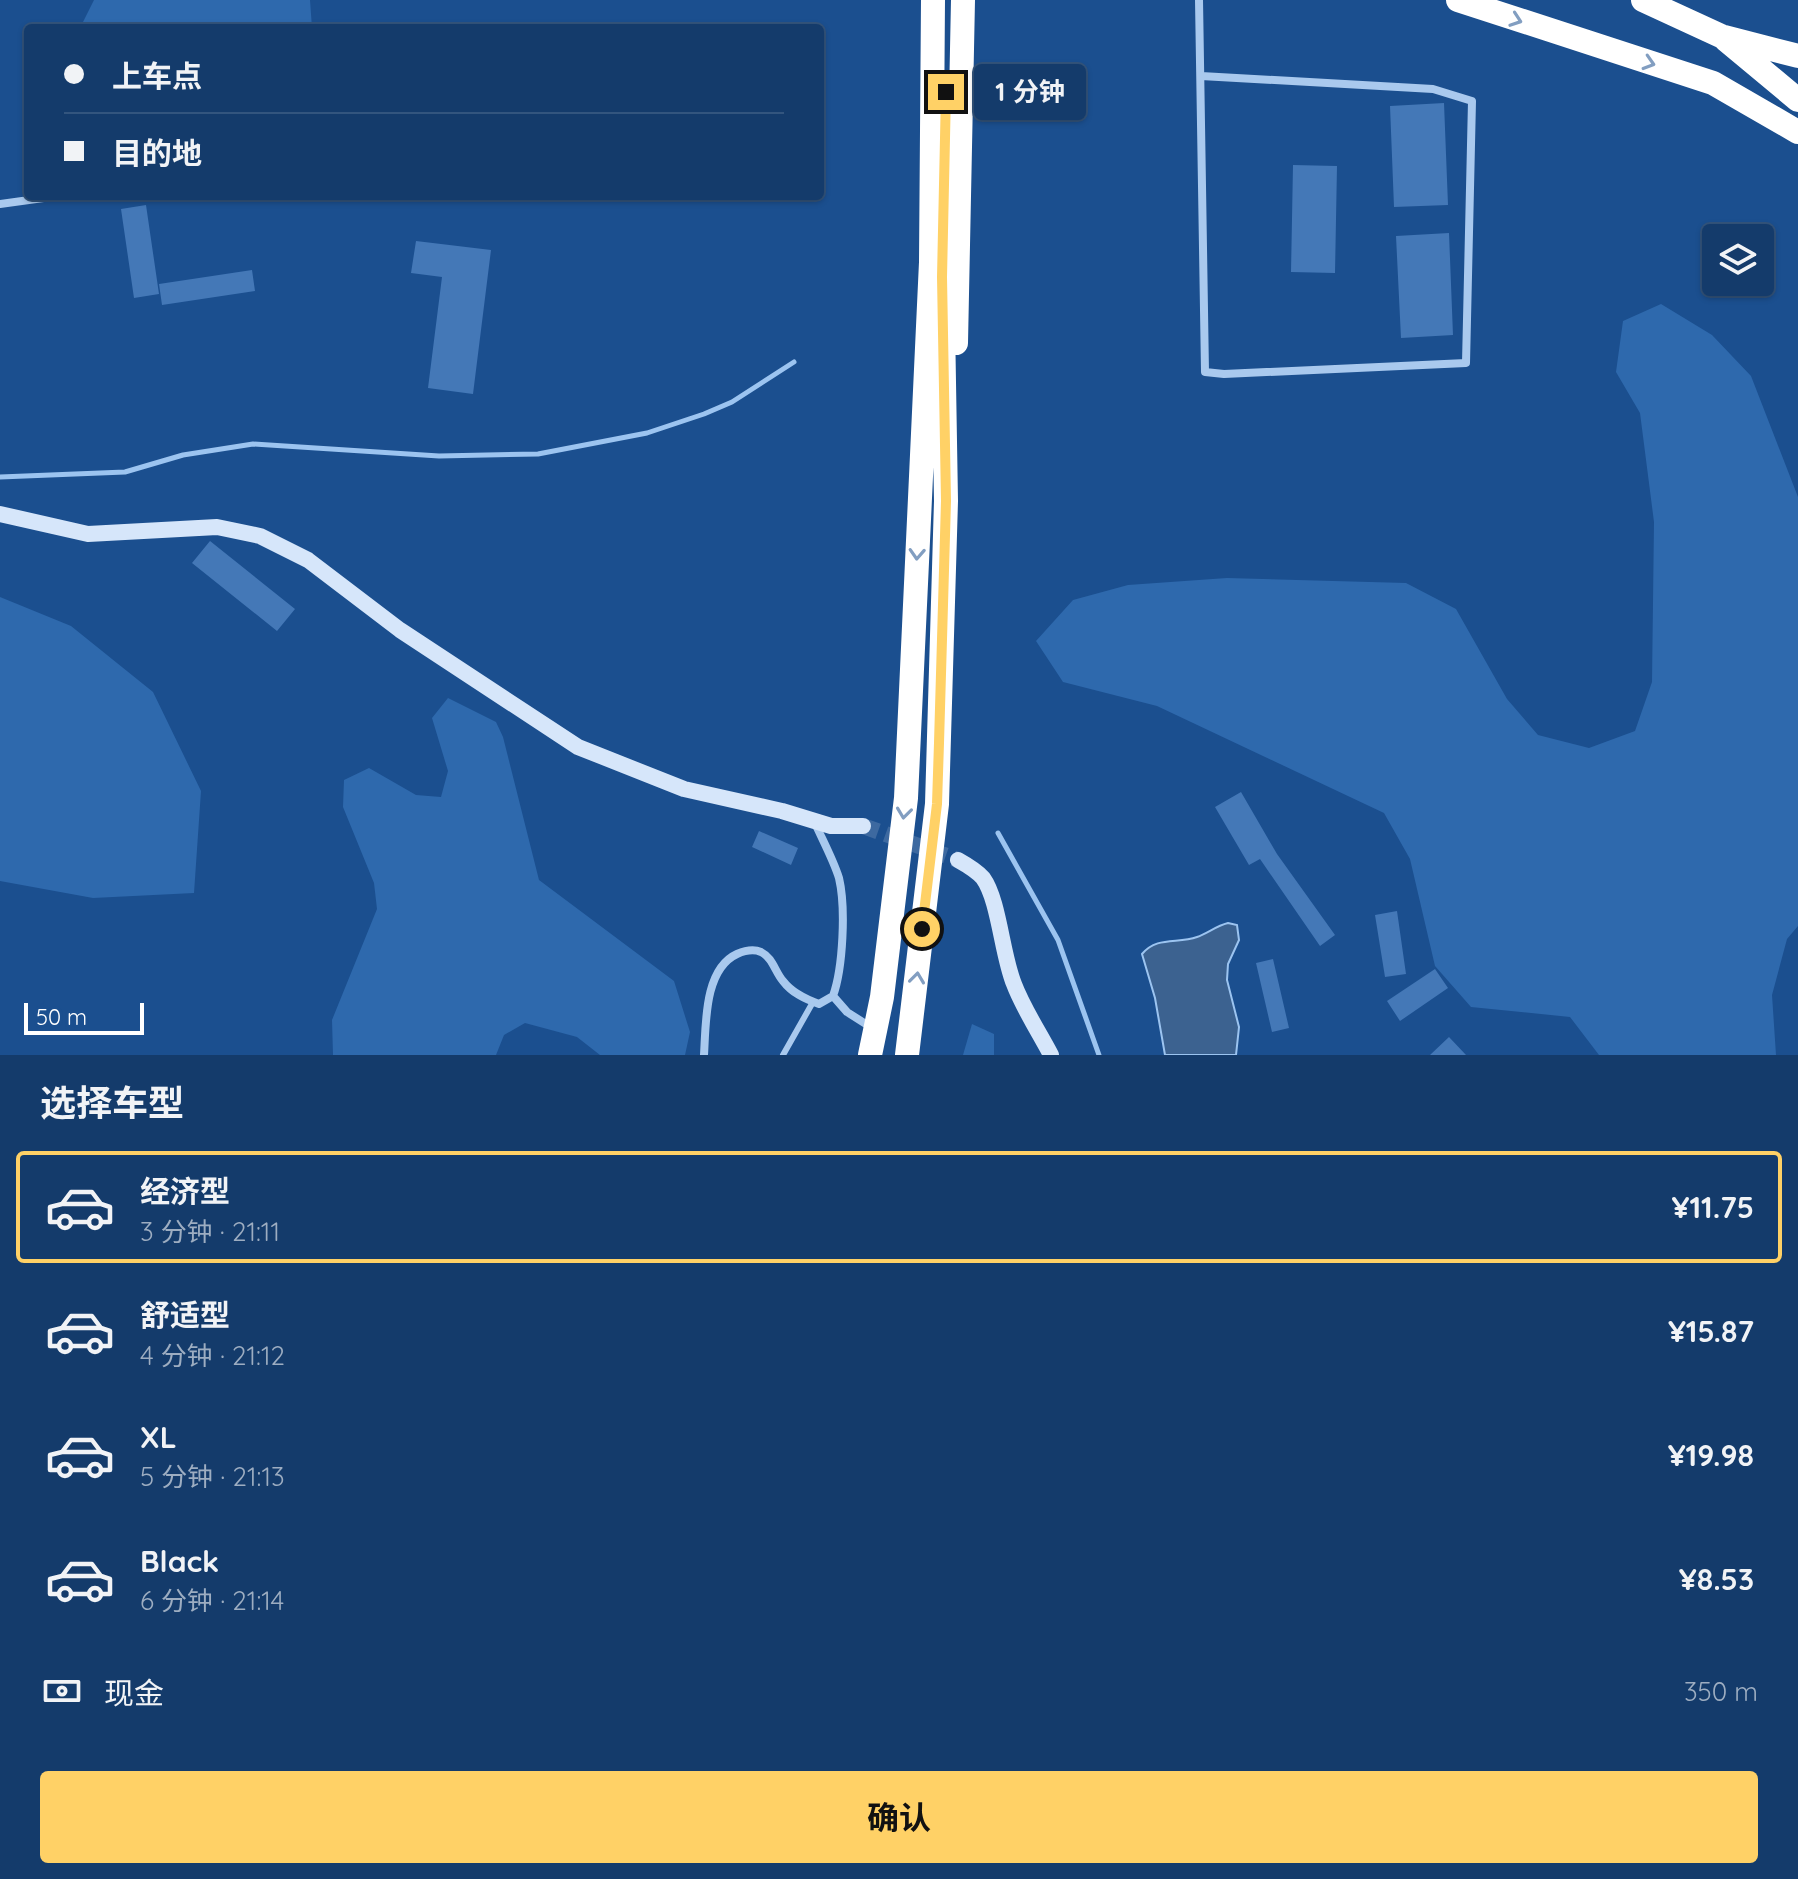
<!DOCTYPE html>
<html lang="zh">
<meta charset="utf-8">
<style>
body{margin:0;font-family:Quicksand,"Noto Sans SC",sans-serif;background:#214673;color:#f1f3f6;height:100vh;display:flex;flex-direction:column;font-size:30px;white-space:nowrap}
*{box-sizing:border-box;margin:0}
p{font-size:26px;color:#9dadc1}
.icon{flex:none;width:44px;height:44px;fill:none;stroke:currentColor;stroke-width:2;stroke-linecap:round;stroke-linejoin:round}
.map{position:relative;height:1055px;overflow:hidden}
.drawer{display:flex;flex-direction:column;background:#143b6b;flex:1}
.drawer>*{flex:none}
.guide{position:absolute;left:24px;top:24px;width:800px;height:176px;border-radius:8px;box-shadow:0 2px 6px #0004,0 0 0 2px #33557e;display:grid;align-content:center;height:176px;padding:0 40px;background:#143b6b}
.tools{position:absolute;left:1702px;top:224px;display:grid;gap:16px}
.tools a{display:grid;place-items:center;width:72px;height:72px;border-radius:8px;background:#143b6b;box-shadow:0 2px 6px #0004,0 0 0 2px #33557e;font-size:40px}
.scale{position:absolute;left:24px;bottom:20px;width:120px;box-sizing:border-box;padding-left:8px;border:4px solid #fff;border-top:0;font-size:22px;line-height:28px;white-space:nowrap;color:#fff;-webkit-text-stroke:6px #1b4f8f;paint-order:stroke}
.end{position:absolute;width:36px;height:36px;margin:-18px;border:10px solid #ffd166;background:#111;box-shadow:0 0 0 4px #111}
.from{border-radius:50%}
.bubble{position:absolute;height:56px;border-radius:8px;background:#143b6b;box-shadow:0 2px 6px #0004,0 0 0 2px #33557e;font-size:26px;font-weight:700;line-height:56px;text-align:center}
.guide b{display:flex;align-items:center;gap:28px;height:76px;font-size:30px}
.guide b+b{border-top:2px solid #33557e}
.guide i{width:20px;height:20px;background:#f1f3f6}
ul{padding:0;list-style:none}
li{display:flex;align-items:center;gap:24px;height:112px;margin:0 16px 12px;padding:0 24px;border:4px solid transparent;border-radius:8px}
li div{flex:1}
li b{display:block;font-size:30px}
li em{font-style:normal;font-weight:700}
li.on{border-color:#ffd166}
li>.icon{width:72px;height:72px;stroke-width:1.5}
h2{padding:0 40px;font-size:36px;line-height:96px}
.pay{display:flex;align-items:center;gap:20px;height:88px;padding:0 40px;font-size:30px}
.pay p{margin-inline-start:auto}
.button{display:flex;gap:16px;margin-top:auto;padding:16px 40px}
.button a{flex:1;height:92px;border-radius:8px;background:#ffd166;color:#111;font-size:32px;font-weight:700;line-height:92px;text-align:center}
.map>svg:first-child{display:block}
.green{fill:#2e69ad}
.water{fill:#3c6290;stroke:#9cc4f0;stroke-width:2}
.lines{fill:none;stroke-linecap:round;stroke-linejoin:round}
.stream{stroke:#9cc4f0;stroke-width:5}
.building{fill:#4478b7}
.secondary-tunnel{stroke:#3d69a0;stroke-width:16;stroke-dasharray:16 8;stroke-linecap:butt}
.lane{stroke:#a9c9ee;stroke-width:6}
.street{stroke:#a9c9ee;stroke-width:8}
.secondary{stroke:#d6e6fa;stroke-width:16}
.highway{stroke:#fff;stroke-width:24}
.oneway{stroke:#829ec1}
.route{stroke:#ffd166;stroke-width:10}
</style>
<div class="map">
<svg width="1798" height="1055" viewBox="0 0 1798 1055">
<rect width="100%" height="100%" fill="#1b4f8f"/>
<path class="green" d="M94,0H310L312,28H80Z
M1661,304L1712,335L1751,376L1798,497V926L1787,939L1772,995L1776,1055H1599L1570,1017L1471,1007L1435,966L1410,859L1384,813L1157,706L1063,682L1036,641L1073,600L1128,585L1227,578L1406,583L1456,609L1507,699L1538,735L1589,748L1635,731L1652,682L1654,522L1640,413L1616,372L1623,321Z
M0,597L71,626L153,692L201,791L194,893L93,898L0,881Z
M448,698L496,722L503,737L539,880L674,981L690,1032L685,1055H600L577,1037L525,1023L504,1035L496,1055H333L332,1020L377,909L374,883L343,807L344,780L369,768L416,795L441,797L448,771L432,718Z
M972,1024L994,1034V1055H963Z"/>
<path class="water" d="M1228,923L1237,925L1239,940L1228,964L1227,980L1239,1027L1236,1055H1165L1155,998L1142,954C1157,936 1177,944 1197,937C1208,933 1216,926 1228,923Z"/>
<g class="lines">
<path class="stream" d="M0,477L125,472L183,455L253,444L439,456L538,454L647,433L704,414L732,402L794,362
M998,833L1058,940L1099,1055"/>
</g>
<path class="building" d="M1444,103L1448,205L1394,207L1390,106Z
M1293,165L1337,166L1335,273L1291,272Z
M146,205L159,294L134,298L121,209Z
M1449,233L1453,335L1401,338L1396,236Z
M416,241L491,250L473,394L428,388L442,277L411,273Z
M252,270L255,291L162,305L159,284Z
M210,541L295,609L277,631L192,563Z
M1241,792L1277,854L1335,935L1320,946L1260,859L1249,865L1215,807Z
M759,831L798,848L791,865L752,847Z
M1397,911L1406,974L1385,977L1375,915Z
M1273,959L1289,1028L1272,1032L1256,963Z
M1435,969L1448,988L1400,1021L1387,1001Z
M1449,1037L1466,1055H1430Z"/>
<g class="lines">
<path class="secondary-tunnel" d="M863,826L958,860"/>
<path class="lane" d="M783,1055L813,1002"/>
<path class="street" d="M1199,0L1205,372L1224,374L1466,363L1472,101L1433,89L1201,76
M0,204L58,196
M833,996L847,1012L872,1028
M704,1055C706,1024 704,969 737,954C744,951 754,949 761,952C773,958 775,972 783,981C792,993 805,999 819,1004L833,996C843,968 846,908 839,878C833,859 822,839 814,821"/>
<path class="secondary" d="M0,514L88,534L217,527L260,536L308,560L400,630L578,747L684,789L782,811L831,826H863
M958,860C967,865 976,870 983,878C999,900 1002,955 1014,984C1023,1008 1039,1032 1051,1055"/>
<path class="highway" d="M1458,0L1713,83L1798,132
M1643,0L1721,36L1798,56
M1726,40L1798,100
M956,343L963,0
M870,1055L882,997L906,798L931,262L933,0
M907,1055L937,804L946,501L943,323"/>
</g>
<defs><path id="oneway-chevron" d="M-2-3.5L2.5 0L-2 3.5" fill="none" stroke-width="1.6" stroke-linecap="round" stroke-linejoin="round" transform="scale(2)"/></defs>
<g class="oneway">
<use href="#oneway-chevron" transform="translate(1516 20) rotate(19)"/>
<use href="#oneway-chevron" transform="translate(1649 63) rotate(17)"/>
<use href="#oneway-chevron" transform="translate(917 554) rotate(93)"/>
<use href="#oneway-chevron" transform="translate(904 813) rotate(97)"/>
<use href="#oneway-chevron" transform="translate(917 978) rotate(-83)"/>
</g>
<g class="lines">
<path class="route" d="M922,929L937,804L939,743L946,501L942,277L946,92"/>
</g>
</svg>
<div class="tools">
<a><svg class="icon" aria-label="layers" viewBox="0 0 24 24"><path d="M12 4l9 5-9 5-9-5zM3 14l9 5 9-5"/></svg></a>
</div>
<div class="scale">50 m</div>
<i class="end from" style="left:922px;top:929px"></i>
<i class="end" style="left:946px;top:92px"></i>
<div class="bubble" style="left:974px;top:64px;width:112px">1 分钟</div>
<div class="guide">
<b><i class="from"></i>上车点</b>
<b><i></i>目的地</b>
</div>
</div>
<section class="drawer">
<h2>选择车型</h2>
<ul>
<li class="on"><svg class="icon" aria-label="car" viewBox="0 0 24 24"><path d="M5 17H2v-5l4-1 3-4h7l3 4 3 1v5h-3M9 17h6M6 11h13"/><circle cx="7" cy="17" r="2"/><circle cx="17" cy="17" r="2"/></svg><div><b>经济型</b><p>3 分钟 · 21:11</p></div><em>¥11.75</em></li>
<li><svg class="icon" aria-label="car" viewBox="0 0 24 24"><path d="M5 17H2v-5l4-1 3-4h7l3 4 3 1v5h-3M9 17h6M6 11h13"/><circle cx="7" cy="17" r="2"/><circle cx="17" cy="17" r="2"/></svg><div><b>舒适型</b><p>4 分钟 · 21:12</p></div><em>¥15.87</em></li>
<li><svg class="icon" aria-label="car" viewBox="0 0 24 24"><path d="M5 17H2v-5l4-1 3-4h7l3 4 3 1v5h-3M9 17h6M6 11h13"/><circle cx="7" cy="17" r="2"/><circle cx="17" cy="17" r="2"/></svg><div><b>XL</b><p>5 分钟 · 21:13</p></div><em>¥19.98</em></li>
<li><svg class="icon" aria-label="car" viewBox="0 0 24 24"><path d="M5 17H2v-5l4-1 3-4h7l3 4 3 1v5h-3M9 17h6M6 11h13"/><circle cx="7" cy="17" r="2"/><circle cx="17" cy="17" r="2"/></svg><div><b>Black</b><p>6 分钟 · 21:14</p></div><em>¥8.53</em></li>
</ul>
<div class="pay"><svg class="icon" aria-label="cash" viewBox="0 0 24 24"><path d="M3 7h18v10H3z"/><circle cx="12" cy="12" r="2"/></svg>现金<p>350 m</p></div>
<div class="button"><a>确认</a></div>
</section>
